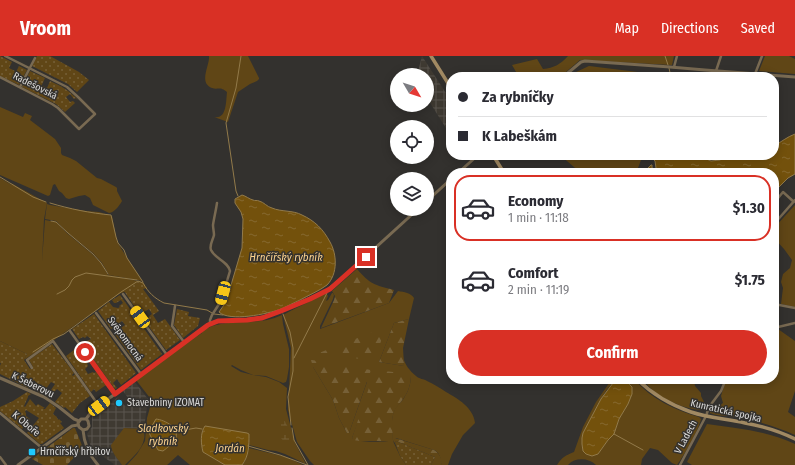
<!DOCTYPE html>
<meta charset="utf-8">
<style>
body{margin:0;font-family:"Fira Sans Condensed",sans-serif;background:#f7f7f7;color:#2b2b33;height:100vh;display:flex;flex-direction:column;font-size:15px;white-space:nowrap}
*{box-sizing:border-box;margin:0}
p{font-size:13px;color:#7c7c81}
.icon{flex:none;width:22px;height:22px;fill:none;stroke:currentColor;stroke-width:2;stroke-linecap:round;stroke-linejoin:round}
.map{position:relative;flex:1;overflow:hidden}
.details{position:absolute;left:446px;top:112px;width:333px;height:216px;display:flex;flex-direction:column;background:#fff;border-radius:16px;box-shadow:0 2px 10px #0003}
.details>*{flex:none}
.guide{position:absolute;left:446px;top:16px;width:333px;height:88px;border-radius:16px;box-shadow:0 2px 10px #0003;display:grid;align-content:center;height:88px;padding:0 12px;background:#fff}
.needle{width:26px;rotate:129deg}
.controls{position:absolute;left:390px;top:12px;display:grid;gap:8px}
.controls a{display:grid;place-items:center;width:44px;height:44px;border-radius:50%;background:#fff;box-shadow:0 2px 10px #0003;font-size:20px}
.end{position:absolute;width:18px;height:18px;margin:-9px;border:5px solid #d93025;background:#fff;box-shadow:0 0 0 2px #fff}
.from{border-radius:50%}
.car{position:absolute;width:12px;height:24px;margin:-12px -6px;border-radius:5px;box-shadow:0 0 3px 1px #0007;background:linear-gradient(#f5c518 24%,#345 0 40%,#f5c518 0 76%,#345 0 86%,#f5c518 0)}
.guide b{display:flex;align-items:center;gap:14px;height:38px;font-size:15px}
.guide b+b{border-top:1px solid #e1e1e2}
.guide i{width:10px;height:10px;background:#2b2b33}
ul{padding:7px 0 0;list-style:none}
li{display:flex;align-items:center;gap:12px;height:66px;margin:0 8px 6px;padding:0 4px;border:2px solid transparent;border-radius:16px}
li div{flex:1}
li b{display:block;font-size:15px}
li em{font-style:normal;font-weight:700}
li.on{border-color:#d93025}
li>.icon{width:36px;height:36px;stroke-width:1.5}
.cta{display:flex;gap:8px;margin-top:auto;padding:8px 12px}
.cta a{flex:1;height:46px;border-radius:24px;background:#d93025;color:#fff;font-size:16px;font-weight:700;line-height:46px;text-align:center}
header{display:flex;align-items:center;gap:24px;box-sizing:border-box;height:56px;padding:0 20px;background:#d93025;color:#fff}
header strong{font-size:19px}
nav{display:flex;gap:22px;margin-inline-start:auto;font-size:14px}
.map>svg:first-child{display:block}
.industrial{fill:url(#industrial-grid)}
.grass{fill:#604616;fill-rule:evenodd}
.forest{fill:url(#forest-firs)}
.wetland{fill:url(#wetland-marsh)}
.cemetery{fill:url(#cemetery-stones)}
.garden{fill:url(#garden-dots)}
.water{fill:url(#water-ripples);stroke:#927a4a}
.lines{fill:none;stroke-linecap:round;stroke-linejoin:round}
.stream{stroke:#927a4a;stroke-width:1}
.minor{stroke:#796a52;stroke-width:2.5}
.tertiary{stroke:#796a52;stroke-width:3}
.secondary{stroke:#a18962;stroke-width:3.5}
.route{stroke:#d93025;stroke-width:5}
.poi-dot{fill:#1fc9fd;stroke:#33312e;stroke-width:1.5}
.labels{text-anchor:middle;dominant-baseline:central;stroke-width:3;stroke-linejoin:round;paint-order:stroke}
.street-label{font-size:10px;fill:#dcdbd9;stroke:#33312e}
.poi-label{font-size:10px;fill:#dcdbd9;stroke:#33312e;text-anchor:start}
.water-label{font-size:11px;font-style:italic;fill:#f9d08d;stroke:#33312e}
</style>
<header>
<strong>Vroom</strong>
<nav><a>Map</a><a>Directions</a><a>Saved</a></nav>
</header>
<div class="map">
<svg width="795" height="409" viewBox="0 0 795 409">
<defs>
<pattern id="industrial-grid" width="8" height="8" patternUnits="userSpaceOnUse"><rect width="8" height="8" fill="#3f3a32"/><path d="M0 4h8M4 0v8" fill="none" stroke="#5a564f"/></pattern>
<pattern id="forest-firs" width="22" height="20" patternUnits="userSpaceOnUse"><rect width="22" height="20" fill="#604616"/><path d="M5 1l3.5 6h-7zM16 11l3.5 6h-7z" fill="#766037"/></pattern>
<pattern id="wetland-marsh" width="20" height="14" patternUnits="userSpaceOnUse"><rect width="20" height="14" fill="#604616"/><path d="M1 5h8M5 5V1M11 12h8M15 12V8" fill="none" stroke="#766037"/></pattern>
<pattern id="cemetery-stones" width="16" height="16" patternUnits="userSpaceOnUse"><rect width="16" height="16" fill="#604616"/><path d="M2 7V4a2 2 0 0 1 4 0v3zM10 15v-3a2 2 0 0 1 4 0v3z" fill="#766037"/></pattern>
<pattern id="garden-dots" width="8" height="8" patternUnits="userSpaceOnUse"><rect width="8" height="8" fill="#604616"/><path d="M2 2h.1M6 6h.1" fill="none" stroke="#766037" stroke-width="1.8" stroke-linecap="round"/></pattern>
<pattern id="water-ripples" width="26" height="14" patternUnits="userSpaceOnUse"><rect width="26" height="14" fill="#73510c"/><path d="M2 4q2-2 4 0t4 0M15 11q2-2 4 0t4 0" fill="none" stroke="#86692f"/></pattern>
</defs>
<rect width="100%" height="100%" fill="#33312e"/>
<path class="industrial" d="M422,0L451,45V76L449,77L427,42V19H417Z
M135,326L148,343L144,373L124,372L113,396L122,409H113L114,408L99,398L96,402L93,398L87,378L92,371V359L106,349L109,346L111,347L118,341L125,350L131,346L123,335Z"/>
<path class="grass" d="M209,0H248L259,22V23L257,25L250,28L238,36L228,66L214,61C227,64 226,44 227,36C220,30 218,34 212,32C198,27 210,9 209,0Z
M568,0H674L672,9L580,4L560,21H519L512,9L537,3L543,13C554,12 561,8 568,0Z
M765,0H789L795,3V18L759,15Z
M589,10L662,19V21H570L576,16Z
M0,51L23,61L25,57L32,60L30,64L55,83L61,92V97L62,99L70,102L76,105L97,122L101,123L116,131L117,132V135L122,145C119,150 115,156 109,157L93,149L90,142L85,139L79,140L69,143L66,142L62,137L59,135L55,128L53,129L50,139L48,140L0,119Z
M560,99H643L636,117H581Z
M0,122L12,129L11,127L47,147L44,163L42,206L45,164L56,166L68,178L92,198L101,207L108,219L143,226L138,225L124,236L119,238L54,284L24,304L27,298L0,285Z
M47,148L50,149L86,155L99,156L112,160L117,186L142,225L109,219L102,207L93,197L68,177L56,165L45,163Z
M795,149V251L781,248L783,232L781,226L783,218L790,212L792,204L784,193L774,182V172Z
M398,235C404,236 411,237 414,242L409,263L394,267L379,306L404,310L403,300C404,308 410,315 416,320C419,323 424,323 427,325C434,328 440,332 446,336C458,343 473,351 475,367L463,379L452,398L448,409H441C442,403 439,396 434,394L396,382L393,385L400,400L406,409H314L310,405L297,386L288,354L291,292L283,259C297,251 312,245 326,237L328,240L326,245L328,244L332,237H333L334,239L333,243L320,270V273L389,247ZM313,311L367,326L349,377H347L339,362L333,344ZM411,318C411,326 409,334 405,340C403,345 398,348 395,353C390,363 392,375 393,385C383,385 361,388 352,382L361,358Z
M282,259L283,268L289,293V311L287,323L286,326L283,327L266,320L253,319L241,314L232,309L231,310L241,316L253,319L266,321L279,326L287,332L286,353L295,387L306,408L285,398L276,395L268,394L249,389V378L202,374V392L203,396L225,409H190L178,399L167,409H127L137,398L145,385L147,362L151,348L150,342L136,324L171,298L202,277V275C206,273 211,270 216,269C232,265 250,267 267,264C272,263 277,261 282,259ZM171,369L173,371L176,376L173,386L163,395L158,394L150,380Z
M778,273L795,285V335L788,356L795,361V379C777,371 757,365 738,361C729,359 719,361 710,357V353L712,350L717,351L723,347L721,340L726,323H774V274Z
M612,323H616C612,328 607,333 604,338C599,345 596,353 592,361C586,372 570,405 598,398L608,384L614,378L619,363L628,348L632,338V331L623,323H634C651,343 675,354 699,361L701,363C698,376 685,398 677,409L672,407L658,394L650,392L642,403L641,409H596C589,402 575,401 568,409H557C563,400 565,400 574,396L583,371L596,346Z
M644,323H696L694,325L695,330L701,337V340L705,348L704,354C698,354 691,353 685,351C672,347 649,336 644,323Z
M707,368C737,372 767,375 795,388V409H692L687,406Z
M124,372L144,373C144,376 145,380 144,383C142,394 132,402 125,409H122C118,403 111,396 111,389Z
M249,392L286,401L303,409H242L245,405Z"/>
<path class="forest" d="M357,213C370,228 374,229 394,234L389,247L321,272L334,244L335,240L332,235Z
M409,263L403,292L404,310L379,306L394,267Z
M386,271L374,305L319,297L324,295Z
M311,304H312L371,314L349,377H347L339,362L333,344L313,311Z
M375,314L411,318C411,326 409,334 405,340C401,347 395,351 393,359C391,367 393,376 393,385L395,382L434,394C439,397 443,403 441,409H431L435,401L396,385L395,387L393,385H359L354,384L352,382Z"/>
<path class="wetland" d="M281,358L289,373L292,387L289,391L280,381L279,363Z"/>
<path class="cemetery" d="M73,372H75L83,392L67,409H43L32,403Z"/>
<path class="garden" d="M0,0L12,6L9,12L15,15L14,17L16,18L13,23L18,26L20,22L18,21L17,19L18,17L16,16L19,10L27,14L19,29L0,20Z
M37,0H50L79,16L89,24L77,36L68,28L32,10Z
M30,15L45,22L40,33H41L43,30L47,32L50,25C61,30 70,35 78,44L75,42L74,43L70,38L66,41L70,46L73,45L75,47L65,56L56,48L22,31Z
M138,225L143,226L147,232L143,233L159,255L153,259L158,267L165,263L180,284L166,294L142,261L144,262L146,261L147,262L152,258L149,253L144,256V258L141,260L124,235Z
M120,239L162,298L141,314L114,277L125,269L122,265L111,273L98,255L109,246L113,251L118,252L120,251L119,250L123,247L121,244L116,247H114L112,244Z
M177,253L189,256L188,260L200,262L198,270L183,282L174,269Z
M94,258L136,317L121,329L117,323L113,327L117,332L115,333L81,286L83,285L84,286L83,287L91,283L87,280L85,282L83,281L79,283L72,273Z
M0,285L27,298L24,304L30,313L33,311L29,304L52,288L74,317L72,319L73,320L75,318L90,340L80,347L72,357L65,351L64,352L55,346L62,337L57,333L55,335L50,342L47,340L55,328L51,326L42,338L38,336L41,331L34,324L31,327L29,326L28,328L30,330L28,332L0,318V310L1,307H0Z
M78,291L89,306L87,307L88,310L85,313L88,318L93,316L94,317L96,316L106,329L96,336L94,333L91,336L66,300Z
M27,336L31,338L28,340V341L24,350L25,351L30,343L36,350L38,348L45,352H43L44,353H45L50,347L56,352L53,358L57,361V362L59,364V363L62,366L60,367L64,372L42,388H40L27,377L39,362L26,354L25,356L26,357V360L30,363L22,373L0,355V351L13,345Z
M396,385L435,401L431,409H406L400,400L395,387Z"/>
<path class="water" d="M795,78V118L788,122L774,136V117H657V115L655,113L649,116L646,115L647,113L651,109H652V112L655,113L656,112L655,105L649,99H699L702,101L711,105L720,104L728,99H774V90C781,86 787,81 795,78Z
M242,139C246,140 249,143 253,144C255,145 257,144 259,145C264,146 267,151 272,152C281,156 293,154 302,159C315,165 323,173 330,186C337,198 338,218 327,229C319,235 309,239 300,244C294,247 287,250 281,253C268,258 229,266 219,256L226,246L242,192L243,163L241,156L235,147V143Z
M616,323C625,323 625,324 632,331V338L628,348L619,363L614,378L608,384L598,398L592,400L586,398L583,395L582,388V382L583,377L601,343Z
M156,363C165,364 181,372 175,384C172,388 167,392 163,395L158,394L150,379L149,375Z
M205,370L247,377L249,378C249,389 249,400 242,409H225L203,396C201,388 200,377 205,370Z"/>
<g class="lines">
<path class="stream" d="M665,0L668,9
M669,12L671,21
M0,121L33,141L46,146
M238,140L236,135L226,67L236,32L241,0
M50,147C70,153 90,157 111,159L116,181L118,187L124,194L127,202L143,226
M51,165L56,166L68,177L93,198L101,207L108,218
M57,238L65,234L69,230L72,224L75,221L86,217L137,224
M214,258L223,259
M283,258L290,276L293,292V315L288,341L291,369
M33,296L53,283L64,278L121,236L138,225L143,227C148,236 154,242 164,247L207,254L212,257
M294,302L327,237
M292,372L294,384L308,409
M179,375L196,372L202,373
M614,378L643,394
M248,390L280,399L307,409"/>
<path class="minor" d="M674,11L677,0
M716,15L721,0
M755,18L762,0
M0,21L52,48L58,52L79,73L95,58L78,41L67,31L5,0
M20,31L35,2
M774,147L783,136L794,146
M774,168L795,144
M123,238L167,299
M774,248L795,252
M175,250L172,270L184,286
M96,257L141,318
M210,268V264L212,259L221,245L230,215C228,205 215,203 211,194C209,189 213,184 214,179C214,176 213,172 213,169C214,162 216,154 217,147
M774,272L795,267
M70,275L115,338
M32,312L27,304L53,285L99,350
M0,357L42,392
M0,401L6,409
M680,409L706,360L709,351L721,335L726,323"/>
<path class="tertiary" d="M563,21L581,6L585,5L670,11L705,14L795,21
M458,117L478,99
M427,145L451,123
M0,322L44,341L59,351L74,363L79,365
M86,363L92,355L208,269L218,265L247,264L268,260L281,255L326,235L340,224L418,153
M83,374C84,387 89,399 98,409
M83,374L79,371L78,367L81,363H86
M83,374L87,373L89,370L88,365L86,363
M18,409L72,370L78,369"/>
<path class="secondary" d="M431,0L451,32
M493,99L504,117
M637,323C652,338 671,349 691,356C709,362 727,363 745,367C762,370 779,375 795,383"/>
</g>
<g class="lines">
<path class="route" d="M85,296L115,338L208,269L218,265L247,264L262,262L281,255L310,243L330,233L366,201"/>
</g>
<g class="poi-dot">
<circle cx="119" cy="347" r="4"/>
<rect x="28" y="392" width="8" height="8" rx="2"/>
</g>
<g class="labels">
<g class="street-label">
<text transform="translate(35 30) rotate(27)">Radešovská</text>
<text transform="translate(125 283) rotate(54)">Svépomocná</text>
<text transform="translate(33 329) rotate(26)">K Šeberovu</text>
<text transform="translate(726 355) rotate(13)">Kunratická spojka</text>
<text transform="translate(26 368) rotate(40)">K Oboře</text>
<text transform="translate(686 381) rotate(-62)">V Ladech</text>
</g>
<g class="poi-label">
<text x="127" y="347">Stavebniny IZOMAT</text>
<text x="40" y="396">Hrnčířský hřbitov</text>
</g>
<g class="water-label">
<text x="286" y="201">Hrnčířský rybník</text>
<text x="163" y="372">Sladkovský<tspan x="163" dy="13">rybník</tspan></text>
<text x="230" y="392">Jordán</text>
</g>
</g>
</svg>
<div class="controls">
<a><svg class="needle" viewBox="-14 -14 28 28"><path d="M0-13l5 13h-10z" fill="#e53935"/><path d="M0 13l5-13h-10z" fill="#7c7c81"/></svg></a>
<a><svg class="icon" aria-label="locate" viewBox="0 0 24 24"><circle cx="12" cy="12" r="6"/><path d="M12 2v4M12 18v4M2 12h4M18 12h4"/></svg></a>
<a><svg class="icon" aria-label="layers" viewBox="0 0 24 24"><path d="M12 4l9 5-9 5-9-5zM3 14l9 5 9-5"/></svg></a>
</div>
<i class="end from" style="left:85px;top:296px"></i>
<i class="end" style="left:366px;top:201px"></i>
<i class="car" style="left:223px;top:237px;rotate:195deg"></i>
<i class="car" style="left:140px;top:261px;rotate:324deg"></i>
<i class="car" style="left:99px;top:350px;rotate:53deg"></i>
<div class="guide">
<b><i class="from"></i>Za rybníčky</b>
<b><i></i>K Labeškám</b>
</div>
<section class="details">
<ul>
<li class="on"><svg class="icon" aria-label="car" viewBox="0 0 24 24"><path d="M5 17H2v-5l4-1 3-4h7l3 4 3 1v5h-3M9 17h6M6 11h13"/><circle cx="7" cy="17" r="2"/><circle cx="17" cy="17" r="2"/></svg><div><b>Economy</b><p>1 min · 11:18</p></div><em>$1.30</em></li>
<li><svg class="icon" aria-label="car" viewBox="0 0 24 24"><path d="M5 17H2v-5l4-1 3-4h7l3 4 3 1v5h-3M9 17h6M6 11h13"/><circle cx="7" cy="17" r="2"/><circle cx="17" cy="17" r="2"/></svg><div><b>Comfort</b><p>2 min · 11:19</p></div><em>$1.75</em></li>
</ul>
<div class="cta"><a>Confirm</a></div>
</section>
</div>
